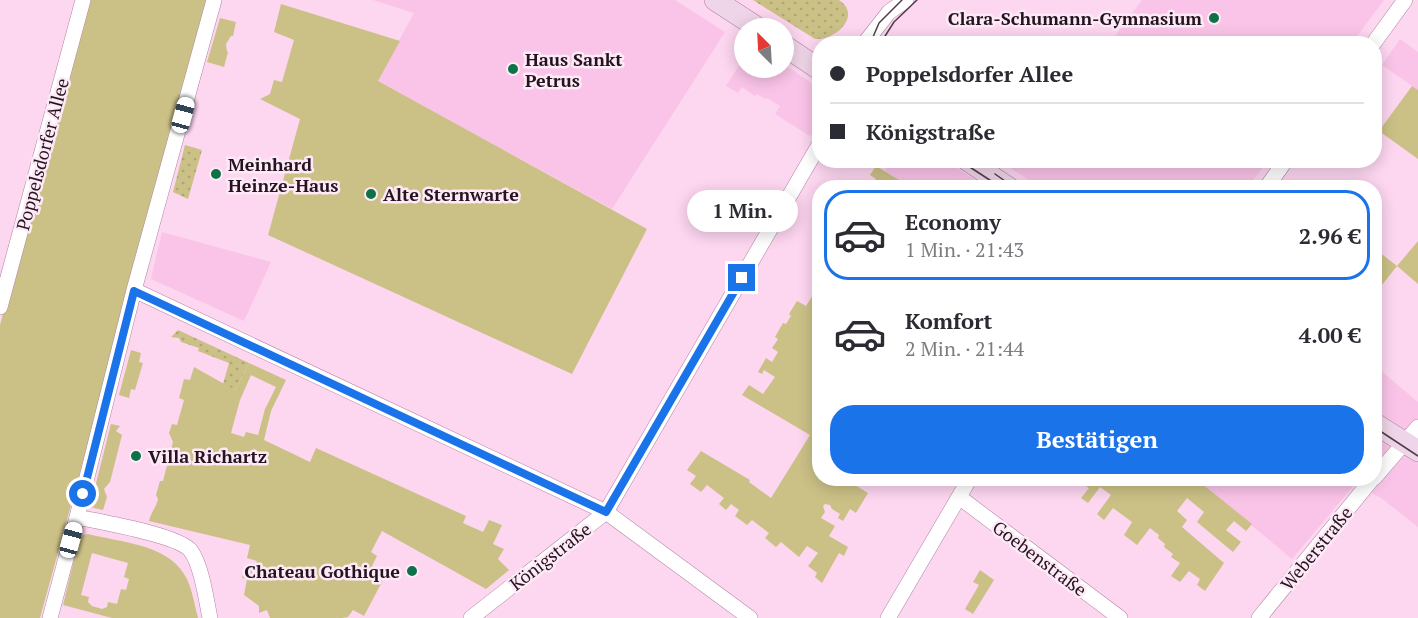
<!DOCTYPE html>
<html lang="de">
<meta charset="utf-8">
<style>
body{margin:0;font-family:"PT Serif",serif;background:#f2f2f3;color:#2b2b33;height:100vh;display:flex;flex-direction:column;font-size:22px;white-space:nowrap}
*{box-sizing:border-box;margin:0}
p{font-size:20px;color:#7c7c81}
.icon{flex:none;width:33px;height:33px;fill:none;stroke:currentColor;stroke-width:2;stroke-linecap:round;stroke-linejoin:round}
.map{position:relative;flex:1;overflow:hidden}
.details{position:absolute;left:812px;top:180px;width:570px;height:306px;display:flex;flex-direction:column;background:#fff;border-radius:24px;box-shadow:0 3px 15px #0003}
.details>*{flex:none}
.hud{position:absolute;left:812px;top:36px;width:570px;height:132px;border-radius:24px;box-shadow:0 3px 15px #0003;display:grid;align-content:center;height:132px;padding:0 18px;background:#fff}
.needle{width:39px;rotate:336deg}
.tools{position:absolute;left:734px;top:18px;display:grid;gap:12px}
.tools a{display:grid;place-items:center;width:60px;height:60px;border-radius:50%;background:#fff;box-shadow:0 3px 15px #0003;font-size:30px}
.end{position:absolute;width:27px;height:27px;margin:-14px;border:8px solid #1a73e8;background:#fff;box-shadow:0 0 0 3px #fff}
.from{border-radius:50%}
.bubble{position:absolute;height:42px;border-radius:21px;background:#fff;box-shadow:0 3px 15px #0003;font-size:20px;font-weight:700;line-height:42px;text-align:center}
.car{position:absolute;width:18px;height:36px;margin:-18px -9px;border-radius:8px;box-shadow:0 0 4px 2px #0007;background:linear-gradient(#fff 24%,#345 0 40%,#fff 0 76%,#345 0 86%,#fff 0)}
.hud b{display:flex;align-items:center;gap:21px;height:57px;font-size:22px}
.hud b+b{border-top:2px solid #e1e1e2}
.hud i{width:15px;height:15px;background:#2b2b33}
ul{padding:10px 0 0;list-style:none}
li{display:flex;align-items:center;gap:18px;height:90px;margin:0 12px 9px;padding:0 6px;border:3px solid transparent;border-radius:24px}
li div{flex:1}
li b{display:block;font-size:22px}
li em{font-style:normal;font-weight:700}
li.active{border-color:#1a73e8}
li>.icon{width:54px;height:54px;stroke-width:1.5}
.cta{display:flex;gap:12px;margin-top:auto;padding:12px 18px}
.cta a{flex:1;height:69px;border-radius:24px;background:#1a73e8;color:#fff;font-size:24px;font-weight:700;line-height:69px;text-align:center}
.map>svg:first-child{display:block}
.built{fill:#fac4e8}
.grass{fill:url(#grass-dots)}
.green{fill:#cbc187;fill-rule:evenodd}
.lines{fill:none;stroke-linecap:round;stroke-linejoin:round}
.street-casing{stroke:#b084a2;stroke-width:16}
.secondary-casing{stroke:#b084a2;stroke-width:22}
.street{stroke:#fff;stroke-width:15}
.secondary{stroke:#efd5e8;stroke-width:21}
.tram{stroke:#523d4b;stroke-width:1.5}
.route{stroke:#1a73e8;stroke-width:8}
.poi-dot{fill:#0e7249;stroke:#feeaf7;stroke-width:2}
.labels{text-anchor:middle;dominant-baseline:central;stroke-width:5;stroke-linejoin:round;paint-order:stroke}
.poi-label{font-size:18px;font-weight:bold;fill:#24141f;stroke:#feeaf7;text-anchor:start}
.street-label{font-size:18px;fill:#24141f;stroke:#feeaf7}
</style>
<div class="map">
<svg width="1418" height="618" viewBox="0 0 1418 618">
<defs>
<pattern id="grass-dots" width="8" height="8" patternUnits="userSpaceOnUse" patternTransform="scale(1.5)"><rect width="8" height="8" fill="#cbc187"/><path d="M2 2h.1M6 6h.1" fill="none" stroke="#aea574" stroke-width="1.8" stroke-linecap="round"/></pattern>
</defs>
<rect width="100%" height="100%" fill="#fdd6f0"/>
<path class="built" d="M373,0H675L725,32L612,209L377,81L414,13Z
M1142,0H1384L1352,43H1110Z
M1400,39L1418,52V90L1382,65Z
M744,58V68H783V64L819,88V138L808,135L775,114L780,106L767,98L765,99L757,94L756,97L742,87L738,93L726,86Z
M881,161H945L987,187H911L885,171L888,166Z
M999,161L1268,160V161L1248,187L1042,188Z
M162,232L271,262L244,321L151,279Z
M1374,365L1418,402V527L1381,498L1355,484L1292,559L1196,479L1374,478Z"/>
<path class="grass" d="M753,0H839C863,16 834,41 815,39Z
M185,145L202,150L188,199L173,192Z
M178,330L249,363L235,390L223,384L229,363L198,351L199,348L181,342L179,338L171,337Z"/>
<path class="green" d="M87,0H210L40,618H0V325Z
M281,4L400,41L378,81L647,229L572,374L268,235L300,119L260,99L270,94L274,80L282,82L294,40L274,32Z
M220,18L236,22L233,36H231L226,44L227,51L228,52L224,67L207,62Z
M1412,86L1418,90V159L1379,131Z
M876,166L911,187H870L876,179L870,175Z
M1418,241V284L1397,266L1374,295V248L1397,266Z
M819,285V478L858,479L855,485L868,493L856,513L850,509L843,521L838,518L840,514L832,509L830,505L825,504L823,506L825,512L821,518L835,526L829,536L848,547L844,556L839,553L822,583L815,577L817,573L808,566L818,553L807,546L799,557L781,542L776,547L765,538L769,533L752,520L747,525L735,516L739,510L731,504L726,510L719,504L724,498L707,485L701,492L690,484L696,476L687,470L701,451L750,480L749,482L771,498L810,435L742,395L749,385L763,394L775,377L764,370L762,374L758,372L766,358L772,362L778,352L772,348L778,339L775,337L783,323L786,324L791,316L789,314L797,301L806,306Z
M131,350L141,353L139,362L143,363L135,390L131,389L129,398L119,395Z
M249,363L286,380L271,411L264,440L310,462L316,448L466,516L463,523L483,532L489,520L502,525L493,544L504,549L498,559L509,570L486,589L382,531L371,552L377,556L369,572L383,580L364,616L353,610L348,617L342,618H270L267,610L259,613V606L244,595L247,579L242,578L245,567L255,569L257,561L247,558L250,545L149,521C151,512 156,508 158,499L156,495L160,481H163L173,442L169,433L172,424L177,425L184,400L179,398L184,379L190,380L194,367L235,390ZM251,375L276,387L265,409L258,435L246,432L244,437L231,433L240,400Z
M111,424L120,426L116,431L122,435L110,482L104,489L107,497L103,510L90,507Z
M1075,479H1196L1252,524L1246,531L1234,521L1226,530L1241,542L1233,552L1197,522L1204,512L1187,498L1177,511L1187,520L1182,527L1224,563L1205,591L1197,585L1200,579L1189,571L1180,582L1171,576L1180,563L1171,557L1173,554L1164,547L1165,544L1158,538L1159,535L1150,528L1137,545L1124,535L1132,522L1113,508L1104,520L1097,514L1111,495L1100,487L1088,503L1081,498L1089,488Z
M88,534C119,542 166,544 184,574C192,586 194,604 198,618H112L63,605L79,539L83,535ZM92,553L128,563L124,577L129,579L126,590L121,589L117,604L108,602L107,607L102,609L92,606L88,602L89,597L81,595Z
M980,570L994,580L973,614L965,609L979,585L973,582Z"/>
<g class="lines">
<defs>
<path id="street" d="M864,44L889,12L906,0
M1373,44L1405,0
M1266,188L1286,160
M134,290L606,512L750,618
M0,307L83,0
M1374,478L1418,427
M959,497L1120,618
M77,517C100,522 179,535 191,551C202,567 206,599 210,618
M50,618L77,517L134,290L214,0
M471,618L606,512L819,145
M888,618L970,478
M1259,618L1373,478"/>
<path id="secondary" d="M715,0L758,28
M783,45L819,69
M967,160L1009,188
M1374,423L1418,451"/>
</defs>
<use href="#street" class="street-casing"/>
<use href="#secondary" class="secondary-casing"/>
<use href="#street" class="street"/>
<use href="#secondary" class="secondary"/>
<path class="tram" d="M870,44L879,23L902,0
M880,44L894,22L917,0
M959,160L1002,188
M995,174L1015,188
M1374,427L1418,456"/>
</g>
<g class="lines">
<path class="route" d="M83,494L134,291L606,512L742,278"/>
</g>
<g class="poi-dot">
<circle cx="1214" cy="18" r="6"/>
<circle cx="513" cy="69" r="6"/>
<circle cx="216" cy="174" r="6"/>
<circle cx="371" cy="194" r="6"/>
<circle cx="136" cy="456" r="6"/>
<circle cx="412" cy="571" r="6"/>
</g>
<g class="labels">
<g class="poi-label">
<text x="1202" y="18" text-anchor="end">Clara-Schumann-Gymnasium</text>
<text x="525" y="59">Haus Sankt<tspan x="525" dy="21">Petrus</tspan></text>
<text x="228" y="164">Meinhard<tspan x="228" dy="21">Heinze-Haus</tspan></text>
<text x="383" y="194">Alte Sternwarte</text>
<text x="148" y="456">Villa Richartz</text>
<text x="400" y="571" text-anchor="end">Chateau Gothique</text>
</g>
<g class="street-label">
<text transform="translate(42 154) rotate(-75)">Poppelsdorfer Allee</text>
<text transform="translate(1316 548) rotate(-51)">Weberstraße</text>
<text transform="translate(550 556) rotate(-38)">Königstraße</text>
<text transform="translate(1040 558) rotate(37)">Goebenstraße</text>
</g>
</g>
</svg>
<div class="tools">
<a><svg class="needle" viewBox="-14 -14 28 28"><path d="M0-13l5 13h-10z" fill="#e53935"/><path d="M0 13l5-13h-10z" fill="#7c7c81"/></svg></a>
</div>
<i class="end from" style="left:83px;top:494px"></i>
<i class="end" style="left:742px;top:278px"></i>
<div class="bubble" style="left:687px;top:190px;width:111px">1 Min.</div>
<i class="car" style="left:183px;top:115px;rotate:15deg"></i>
<i class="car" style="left:71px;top:540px;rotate:15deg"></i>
<div class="hud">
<b><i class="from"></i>Poppelsdorfer Allee</b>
<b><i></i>Königstraße</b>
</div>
<section class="details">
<ul>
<li class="active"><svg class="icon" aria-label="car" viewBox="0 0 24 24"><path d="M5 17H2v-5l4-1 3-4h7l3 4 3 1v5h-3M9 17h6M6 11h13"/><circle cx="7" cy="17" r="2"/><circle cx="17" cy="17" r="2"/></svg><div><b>Economy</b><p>1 Min. · 21:43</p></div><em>2.96 €</em></li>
<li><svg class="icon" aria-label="car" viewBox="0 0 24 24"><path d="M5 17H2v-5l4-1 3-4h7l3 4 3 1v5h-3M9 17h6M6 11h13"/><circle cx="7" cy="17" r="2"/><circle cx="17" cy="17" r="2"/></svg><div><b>Komfort</b><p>2 Min. · 21:44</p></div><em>4.00 €</em></li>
</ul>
<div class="cta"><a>Bestätigen</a></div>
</section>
</div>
